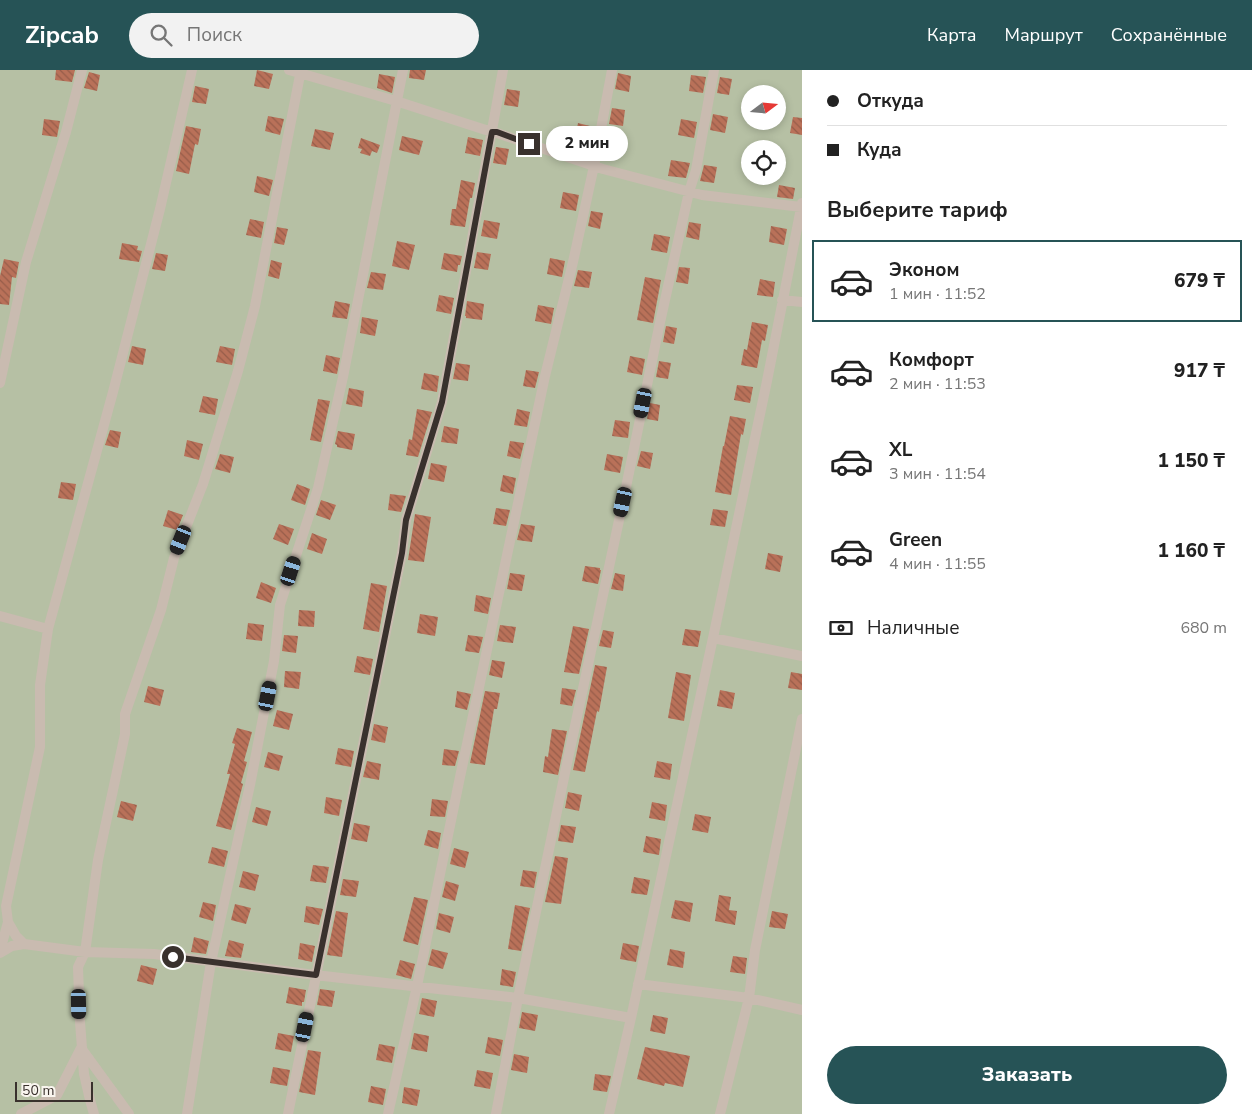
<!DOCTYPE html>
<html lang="ru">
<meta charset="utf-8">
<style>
body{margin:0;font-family:"Nunito Sans",sans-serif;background:#f2f2f2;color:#222;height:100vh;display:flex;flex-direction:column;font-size:19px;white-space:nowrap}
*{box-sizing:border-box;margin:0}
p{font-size:16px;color:#767676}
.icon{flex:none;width:28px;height:28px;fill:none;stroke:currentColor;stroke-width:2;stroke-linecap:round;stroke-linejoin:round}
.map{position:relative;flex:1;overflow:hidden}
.side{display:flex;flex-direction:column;background:#fff;width:450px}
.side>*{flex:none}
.top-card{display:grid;align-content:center;height:110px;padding:0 25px;background:#fff}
.needle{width:32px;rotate:74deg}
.buttons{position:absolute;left:741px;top:15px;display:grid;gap:10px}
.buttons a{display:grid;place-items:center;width:45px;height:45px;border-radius:50%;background:#fff;box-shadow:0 2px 8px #0003;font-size:25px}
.scale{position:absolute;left:15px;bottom:12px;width:78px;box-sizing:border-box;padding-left:5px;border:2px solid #39312d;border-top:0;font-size:14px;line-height:18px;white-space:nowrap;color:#39312d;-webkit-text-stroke:4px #f9f5ef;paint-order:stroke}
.end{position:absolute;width:22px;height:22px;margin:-11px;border:6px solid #39312d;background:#fff;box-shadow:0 0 0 2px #fff}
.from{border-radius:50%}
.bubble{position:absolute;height:35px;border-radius:18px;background:#fff;box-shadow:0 2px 8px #0003;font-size:16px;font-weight:800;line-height:35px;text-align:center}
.car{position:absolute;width:15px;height:30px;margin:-15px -8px;border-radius:6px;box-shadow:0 0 4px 1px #0007;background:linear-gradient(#222 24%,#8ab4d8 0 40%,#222 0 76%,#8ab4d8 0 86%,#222 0)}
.top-card b{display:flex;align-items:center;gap:18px;height:48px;font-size:19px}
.top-card b+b{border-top:1px solid #e0e0e0}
.top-card i{width:12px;height:12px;background:#222}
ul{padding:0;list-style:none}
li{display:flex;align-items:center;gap:15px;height:82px;margin:0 10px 8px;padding:0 15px;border:2px solid transparent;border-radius:0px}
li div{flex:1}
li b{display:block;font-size:19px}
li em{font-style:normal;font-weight:800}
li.on{border-color:#265356}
li>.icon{width:45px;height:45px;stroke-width:1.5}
h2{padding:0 25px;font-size:22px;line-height:60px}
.pay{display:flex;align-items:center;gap:12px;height:55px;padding:0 25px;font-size:19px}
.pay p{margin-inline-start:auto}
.primary-button{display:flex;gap:10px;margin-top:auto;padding:10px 25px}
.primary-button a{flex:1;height:58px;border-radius:30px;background:#265356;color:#fff;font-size:20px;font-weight:800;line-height:58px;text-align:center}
header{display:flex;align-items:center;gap:30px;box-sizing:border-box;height:70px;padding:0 25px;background:#265356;color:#fff}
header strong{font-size:24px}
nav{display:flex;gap:28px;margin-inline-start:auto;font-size:18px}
.search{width:350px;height:45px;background:#f2f2f2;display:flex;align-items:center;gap:12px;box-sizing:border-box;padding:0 18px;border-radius:28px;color:#767676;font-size:19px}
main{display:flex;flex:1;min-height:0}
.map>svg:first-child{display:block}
.green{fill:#b6c0a4;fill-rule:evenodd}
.building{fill:url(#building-back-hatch)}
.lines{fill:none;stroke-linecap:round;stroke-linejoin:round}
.street{stroke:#c9bbb0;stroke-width:10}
.route{stroke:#39312d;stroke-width:6}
</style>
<header>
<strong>Zipcab</strong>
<div class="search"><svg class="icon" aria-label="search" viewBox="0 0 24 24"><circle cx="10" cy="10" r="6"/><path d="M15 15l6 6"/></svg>Поиск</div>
<nav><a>Карта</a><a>Маршрут</a><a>Сохранённые</a></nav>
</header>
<main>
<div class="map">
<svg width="802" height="1044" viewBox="0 0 802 1044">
<defs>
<pattern id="building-back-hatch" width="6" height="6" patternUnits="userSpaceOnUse" patternTransform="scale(1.25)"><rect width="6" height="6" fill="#b97159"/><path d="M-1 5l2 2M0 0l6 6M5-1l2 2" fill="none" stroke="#975d4a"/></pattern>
</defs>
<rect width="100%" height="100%" fill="#f2ebe3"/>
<path class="green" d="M0,0H802V1044H0ZM750,24H778V51H750ZM750,79H778V106H750Z"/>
<path class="building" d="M56,0H75L72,12L55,10Z
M257,0L273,4L269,19L254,16Z
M410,0H426L424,10L409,8Z
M89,2L100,5L97,21L84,18Z
M618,3L631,6L629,22L615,19Z
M379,4L395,7L392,23L377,18Z
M691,5L706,7L703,23L689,21Z
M720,7L732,9L729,25L717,23Z
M195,16L209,19L206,34L192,32Z
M507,19L520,21L518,37L504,35Z
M612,38L625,40L623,56L609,54Z
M713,44L728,47L725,63L710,60Z
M268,46L284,49L280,65L265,61Z
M793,47L802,48V65L790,63Z
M44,49L60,51L57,67L42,65Z
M681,49L697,52L694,68L678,65Z
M578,53L594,57L592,72L580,69L581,64L576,63Z
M186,56L201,59L198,75L195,74L189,104L176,101Z
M315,59L334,63L330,80L311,76Z
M402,66L423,71L419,85L399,80Z
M468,67L483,70L480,86L465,83Z
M361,68L380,75L377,83L372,81L370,86L360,83L362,79L358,78Z
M606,70L620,72L617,88L603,86Z
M496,77L509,79L506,95L493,93Z
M671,90L690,93L686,108L668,106Z
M704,95L717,97L714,113L700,111Z
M257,106L273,110L269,126L254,122Z
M461,110L475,113L472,128H470L465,157L450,155L452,139H456Z
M779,115L795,118L793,129L777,127Z
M563,122L579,125L576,141L560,138Z
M591,141L603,143L600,159L588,156Z
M250,149L264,152L261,168L246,165Z
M484,150L500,153L497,169L481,166Z
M689,152L701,154L699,170L686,167Z
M771,156L787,159L784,175L769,172Z
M277,157L288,159L284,175L274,173Z
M654,164L670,167L667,183L651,180Z
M397,171L415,175L409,200L392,196Z
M122,173L138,176L137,180L142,181L139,192L119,189Z
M477,182L491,184L488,200L474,198Z
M156,183L168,185L165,201L152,199Z
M444,183L462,186L460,195H458L457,202L441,199Z
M550,188L565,191L562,207L547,204Z
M4,189L19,192L16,208L12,207L9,235L0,234V206Z
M271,190L282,193L279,209L268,206Z
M679,197L690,198L688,214L676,212Z
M578,200L592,202L589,218L574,216Z
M371,202L386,204L383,220L367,218Z
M645,207L661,210L653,253L637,250Z
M760,209L775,212L773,227L757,225Z
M439,225L454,228L451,244L436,241Z
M335,231L350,234L347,249L332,247Z
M467,231L484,234L482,250L466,248V246H465Z
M538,235L554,238L551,254L535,251Z
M362,247L378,250L375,266L360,263Z
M752,252L768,255L765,271L762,270L757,298L741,295L744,279L747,280Z
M666,256L677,258L674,274L663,272Z
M132,276L146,279L143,295L128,292Z
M220,276L235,279L232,295L216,292Z
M326,285L340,288L337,304L323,301Z
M630,286L645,289L642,305L627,302Z
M659,291L671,293L668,309L656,307Z
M456,293L470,295L468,311L453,309Z
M526,300L539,302L535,318L523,316Z
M424,303L439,306L437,322L421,319Z
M737,315L753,317L750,333L734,330Z
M349,318L364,321L362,337L346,334Z
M203,326L218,329L215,345L199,342Z
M318,329L330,331L321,372L310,370Z
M650,333L660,335L658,351L647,349Z
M417,339L432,342L418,387L406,385L409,369L412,370Z
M517,339L530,342L527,357L514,355Z
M730,346L746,349L743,365L741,364L731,425L715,422L723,376H724Z
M615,350L630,352L628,368L612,366Z
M444,356L459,359L457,374L441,372Z
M110,360L121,362L118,378L105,375Z
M338,361L355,364L352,380L337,377V375L335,374Z
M187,370L203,374L199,390L184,386Z
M510,371L524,373L520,389L507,386Z
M641,381L653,383L650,399L637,396Z
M220,384L234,387L230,403L215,399Z
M607,384L623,387L620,403L604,400Z
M431,393L447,396L444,412L428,409Z
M503,405L516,408L513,424L500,421Z
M61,412L76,414L73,430L58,428Z
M297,414L310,419L305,435L291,430Z
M390,424L406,426L401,442L388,440Z
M321,430L336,435L330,450L316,445Z
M496,438L510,440L506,456L493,454Z
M713,439L728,441L725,457L710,455Z
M168,440L183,445L177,460L163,456Z
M415,444L431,447L424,492L408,490Z
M279,454L294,459L288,475L273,469Z
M521,454L535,456L532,472L517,470Z
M312,463L327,469L322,484L307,479Z
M768,483L783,486L780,502L765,499Z
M585,496L600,498V500H601L598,514L582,511Z
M510,503L525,505L522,521L507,519Z
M615,503L625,505L623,521L611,519Z
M261,512L276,518L271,533L256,528Z
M371,513L387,516L379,562L363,559Z
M476,525L491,528L488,544L474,541Z
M299,540L315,541L314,557L298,556Z
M420,544L438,547L435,566L417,563Z
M248,553L264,555L262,571L246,569Z
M500,555L516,557L513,573L497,571Z
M573,556L589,559L579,604L564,602Z
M685,559L701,561L698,577L682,575Z
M603,560L614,562L611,578L599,576Z
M284,565L298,566L296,583L282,581Z
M468,565L483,567L479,583L465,581Z
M357,586L373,589L370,605L354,602Z
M492,590L505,592L502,608L489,605Z
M595,595L607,597L599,642L597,641L585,702L573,700Z
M285,601L301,602L299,619L284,617Z
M676,602L691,605L684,651L668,648Z
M791,602L802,604V620L788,618Z
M148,616L164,620L160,636L144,632Z
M562,618L576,620L572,636L560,634Z
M720,620L735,623L732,639L717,636Z
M457,621L471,624L467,640L455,637Z
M485,621L500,623L497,639H494L485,695L470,693Z
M277,640L293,644L289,660L273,656Z
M374,654L388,657L385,673L371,670Z
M237,658L252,662L244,691L247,692L241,713L243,714L231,760L216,756L230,704H227L235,674L232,673Z
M552,659L567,661L558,705L543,702L545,686L548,687Z
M338,678L354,681L351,697L335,694Z
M444,679L459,681L455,696L442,695Z
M268,682L283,686L279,701L264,697Z
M367,691L381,694L379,710L363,707Z
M657,691L672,694L670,710L654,707Z
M568,722L582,725L579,741L565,738Z
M326,727L342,730L339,746L324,743Z
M432,729L448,731L445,747L430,746Z
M121,731L137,735L133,751L117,747Z
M652,732L667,735L665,751L649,748Z
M256,737L271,741L267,756L252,752Z
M695,744L711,747L708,763L692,760Z
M354,753L370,756L367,772L351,769Z
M561,755L576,757L573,773L558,771Z
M428,760L441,763L438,779L424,775Z
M646,766L661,769L659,785L643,782Z
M212,777L228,781L224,797L208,793Z
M454,778L469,782L465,798L450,794Z
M555,786L568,788L561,834L545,832Z
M313,795L329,797L326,813L310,811Z
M523,800L537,802L534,818L520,816Z
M243,801L259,805L255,821L239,817Z
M634,807L650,810L647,825L631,823Z
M343,809L359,811L356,827L340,825Z
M446,811L459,815L455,831L442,827Z
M719,825L731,827L729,840L737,841L735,855L715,851Z
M414,827L428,830L418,875L403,871Z
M675,830L693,833L690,852L671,848Z
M203,832L216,835L213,851L199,847Z
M235,834L251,838L246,854L231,850Z
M515,835L530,838L521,881L508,879Z
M306,836L323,839L319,855L304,852Z
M336,841L348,843L342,887L327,885Z
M772,841L788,844L785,859L769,857Z
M439,843L454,847L450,863L436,859Z
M194,867L209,871L206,884L191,882Z
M229,870L244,874L241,888L225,886Z
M300,873L315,876L312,892L298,889Z
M623,873L639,876L636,892L620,889Z
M432,879L448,883L443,899L428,895Z
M670,879L685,882L683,898L667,895Z
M733,886L747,888L745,904L730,902Z
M400,890L415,894L411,909L396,905Z
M141,895L157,899L153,915L137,911Z
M502,899L516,902L513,917L500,915Z
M289,917L306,920L304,932H302V936L286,933Z
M320,919L335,921L332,937L317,935Z
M422,928L437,931L434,947L419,944Z
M522,942L538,945L535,961L519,958Z
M653,945L668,948L665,964L650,961Z
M278,963L294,966L291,982L275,979Z
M414,963L429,966L427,982L411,979Z
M488,967L503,970L500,986L485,983Z
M379,974L395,977L392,993L376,990Z
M645,977L690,986L683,1017L665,1013L664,1016L637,1009Z
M308,980L321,982L315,1025L299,1022Z
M514,984L529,987L527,1003L511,1000Z
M273,997L290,1000L287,1016L270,1013Z
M477,1000L493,1003L490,1019L474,1016Z
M595,1004L611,1006L607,1022L593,1020Z
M371,1016L386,1019L383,1035L368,1032Z
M404,1017L420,1020L417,1036L402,1033Z"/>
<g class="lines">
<path class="street" d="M289,0L396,31L492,62L497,63L603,99L702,125L801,137
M782,230L802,232
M0,313L26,192L66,62L82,0
M0,546L48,559L40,615V677L6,836L8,852L16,866L24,874L85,882L154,884L315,905L518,928L631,948
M48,559L113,322L160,139L192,0
M713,568L802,586
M0,881L8,852
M0,883L12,876L24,874
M638,914L749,928L802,940
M21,1044L57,1025L81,978L129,1044
M94,1044L90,1030L84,1004L80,952L78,897L85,882L98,790L125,664V644L161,540L174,488L203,414L238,301L255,236L301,0
M187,1044L211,892L250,715L274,591L280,535L318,418L343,307L403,0
M288,1044L402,483L406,450L442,332L503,0
M388,1044L417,916L460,707L545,306L573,192L594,96L612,0
M496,1044L518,928L566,698L624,427L659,257L689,122L696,100L714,0
M609,1044L631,948L713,568L767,311L802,133
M720,1044L749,928L755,880L802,649"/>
</g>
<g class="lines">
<path class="route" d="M173,887L316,905L402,483L406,450L442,332L492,62H497L529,74"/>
</g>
</svg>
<div class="buttons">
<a><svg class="needle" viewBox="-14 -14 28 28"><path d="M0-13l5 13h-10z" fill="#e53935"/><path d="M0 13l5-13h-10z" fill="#767676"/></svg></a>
<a><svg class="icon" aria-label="locate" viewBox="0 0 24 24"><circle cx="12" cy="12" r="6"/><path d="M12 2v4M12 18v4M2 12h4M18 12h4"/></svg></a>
</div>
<div class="scale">50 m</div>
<i class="end from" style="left:173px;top:887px"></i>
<i class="end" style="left:529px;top:74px"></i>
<div class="bubble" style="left:546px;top:56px;width:82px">2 мин</div>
<i class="car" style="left:643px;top:333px;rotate:191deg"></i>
<i class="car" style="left:623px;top:432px;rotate:192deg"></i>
<i class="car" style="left:181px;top:470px;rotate:202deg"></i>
<i class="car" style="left:291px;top:501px;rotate:18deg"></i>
<i class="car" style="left:268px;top:626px;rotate:11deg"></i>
<i class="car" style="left:79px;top:934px;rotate:179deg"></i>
<i class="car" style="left:305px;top:957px;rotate:11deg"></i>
</div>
<section class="side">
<div class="top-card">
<b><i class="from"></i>Откуда</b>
<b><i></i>Куда</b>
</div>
<h2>Выберите тариф</h2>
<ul>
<li class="on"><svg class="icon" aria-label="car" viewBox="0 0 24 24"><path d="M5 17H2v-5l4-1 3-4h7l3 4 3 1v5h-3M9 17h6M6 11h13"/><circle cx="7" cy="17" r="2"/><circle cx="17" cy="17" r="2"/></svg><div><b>Эконом</b><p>1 мин · 11:52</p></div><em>679 ₸</em></li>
<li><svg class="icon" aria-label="car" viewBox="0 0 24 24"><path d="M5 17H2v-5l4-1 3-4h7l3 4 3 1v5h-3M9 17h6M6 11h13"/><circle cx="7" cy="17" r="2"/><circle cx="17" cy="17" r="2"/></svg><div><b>Комфорт</b><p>2 мин · 11:53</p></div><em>917 ₸</em></li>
<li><svg class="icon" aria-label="car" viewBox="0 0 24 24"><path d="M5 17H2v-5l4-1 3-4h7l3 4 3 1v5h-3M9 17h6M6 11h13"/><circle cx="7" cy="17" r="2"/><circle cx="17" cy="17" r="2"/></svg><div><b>XL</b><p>3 мин · 11:54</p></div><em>1 150 ₸</em></li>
<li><svg class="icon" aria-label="car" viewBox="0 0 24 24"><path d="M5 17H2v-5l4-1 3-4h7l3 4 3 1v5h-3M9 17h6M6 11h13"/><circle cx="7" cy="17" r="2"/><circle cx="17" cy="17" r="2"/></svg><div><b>Green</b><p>4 мин · 11:55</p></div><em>1 160 ₸</em></li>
</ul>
<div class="pay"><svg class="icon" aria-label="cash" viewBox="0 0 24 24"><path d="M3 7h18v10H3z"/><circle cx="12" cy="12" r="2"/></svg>Наличные<p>680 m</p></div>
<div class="primary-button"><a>Заказать</a></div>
</section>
</main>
